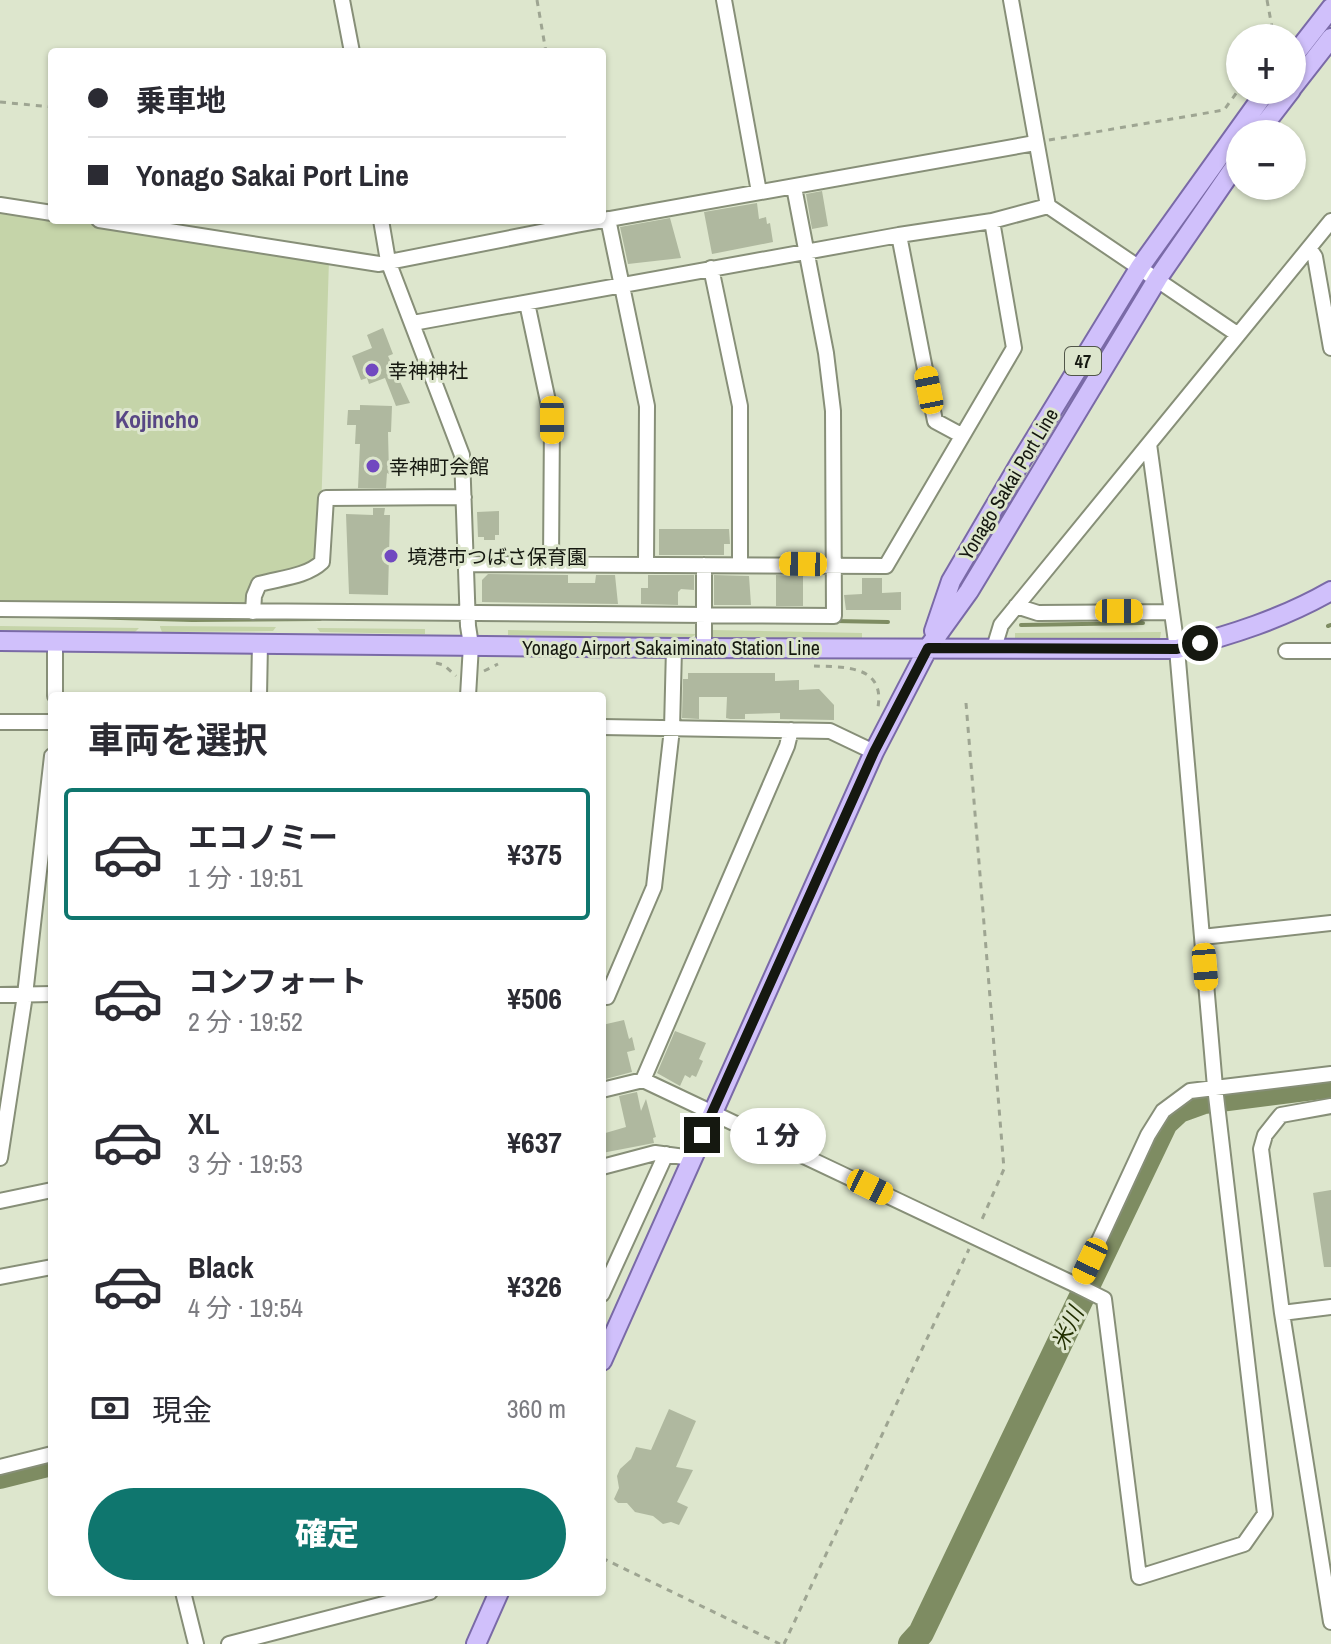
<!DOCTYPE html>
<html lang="ja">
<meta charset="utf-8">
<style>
body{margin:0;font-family:"Archivo Narrow","Noto Sans JP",sans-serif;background:#f2f2f3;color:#2b2b33;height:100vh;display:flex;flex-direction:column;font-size:30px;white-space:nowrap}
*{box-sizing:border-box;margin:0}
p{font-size:26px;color:#7c7c81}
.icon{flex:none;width:44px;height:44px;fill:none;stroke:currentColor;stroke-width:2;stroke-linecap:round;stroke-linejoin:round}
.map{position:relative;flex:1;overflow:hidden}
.side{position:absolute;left:48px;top:692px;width:558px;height:904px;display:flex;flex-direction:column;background:#fff;border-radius:8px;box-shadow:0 2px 6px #0004}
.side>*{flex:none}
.guide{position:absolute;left:48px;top:48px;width:558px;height:176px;border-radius:8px;box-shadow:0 2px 6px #0004;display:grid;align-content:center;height:176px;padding:0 40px;background:#fff}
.buttons{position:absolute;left:1226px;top:24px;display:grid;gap:16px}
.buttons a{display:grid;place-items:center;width:80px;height:80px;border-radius:50%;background:#fff;box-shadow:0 2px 6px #0004;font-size:40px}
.end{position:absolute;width:36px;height:36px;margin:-18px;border:10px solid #151810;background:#fff;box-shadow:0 0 0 4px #fff}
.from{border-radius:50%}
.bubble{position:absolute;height:56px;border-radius:28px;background:#fff;box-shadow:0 2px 6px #0004;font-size:26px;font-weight:800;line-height:56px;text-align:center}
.car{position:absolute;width:24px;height:48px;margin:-24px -12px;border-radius:10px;box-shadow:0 0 6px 2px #0007;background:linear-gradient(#f5c518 24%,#345 0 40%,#f5c518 0 76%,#345 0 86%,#f5c518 0)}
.guide b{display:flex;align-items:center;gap:28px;height:76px;font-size:30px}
.guide b+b{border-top:2px solid #e1e1e2}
.guide i{width:20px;height:20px;background:#2b2b33}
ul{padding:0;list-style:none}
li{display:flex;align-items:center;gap:24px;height:132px;margin:0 16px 12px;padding:0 24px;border:4px solid transparent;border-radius:8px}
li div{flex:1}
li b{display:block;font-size:30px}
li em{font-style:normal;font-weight:800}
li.active{border-color:#0f766e}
li>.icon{width:72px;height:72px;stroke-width:1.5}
h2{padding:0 40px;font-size:36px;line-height:96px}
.pay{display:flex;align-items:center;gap:20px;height:88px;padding:0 40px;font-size:30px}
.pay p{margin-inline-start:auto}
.primary-button{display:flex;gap:16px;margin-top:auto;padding:16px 40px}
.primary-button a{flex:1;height:92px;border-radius:48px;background:#0f766e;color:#fff;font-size:32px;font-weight:800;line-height:92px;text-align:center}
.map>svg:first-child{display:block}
.green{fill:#c5d4a9}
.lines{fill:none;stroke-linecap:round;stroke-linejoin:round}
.stream{stroke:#7e8c62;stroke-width:4}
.river{stroke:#7e8c62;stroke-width:26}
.building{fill:#afb89f}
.minor-casing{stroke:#878f78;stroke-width:18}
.major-casing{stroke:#7a6aa7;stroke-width:22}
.path{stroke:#9ea592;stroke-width:3;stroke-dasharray:6 6;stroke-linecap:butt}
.minor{stroke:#fff;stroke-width:14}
.major{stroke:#d0c0fb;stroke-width:18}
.route{stroke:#151810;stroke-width:10}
.poi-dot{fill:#7148c0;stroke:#dde6cd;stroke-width:3}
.labels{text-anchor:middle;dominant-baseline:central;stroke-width:6;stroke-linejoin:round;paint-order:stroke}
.shield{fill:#dde6cd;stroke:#515649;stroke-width:2}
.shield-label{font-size:18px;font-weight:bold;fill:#151810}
.poi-label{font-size:20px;fill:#151810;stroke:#dde6cd;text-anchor:start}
.street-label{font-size:20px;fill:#151810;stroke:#dde6cd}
.water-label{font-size:22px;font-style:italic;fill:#222f00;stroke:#dde6cd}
.quarter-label{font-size:24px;font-weight:bold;fill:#584785;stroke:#dde6cd}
</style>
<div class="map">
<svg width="1331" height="1644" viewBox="0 0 1331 1644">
<rect width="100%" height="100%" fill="#dde6cd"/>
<path class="green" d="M0,210L329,260L320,545L314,563L256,580L251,606L0,604Z
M0,626L139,628L133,634L0,630Z
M160,627V626L276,627L273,631L162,632Z
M317,628L425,629V634L320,632Z
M508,630L697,634L690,638L508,635Z
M712,630L862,633V639L712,637Z
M1161,632L1160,639L1015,638V633Z"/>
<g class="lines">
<path class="stream" d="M49,616L192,620L320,619
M834,621L888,622
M1021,625L1143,623
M1328,626L1331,625"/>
<path class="river" d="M0,1476L52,1463
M911,1644L921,1633L1165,1123L1179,1110L1204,1101L1331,1085"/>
</g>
<path class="building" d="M822,191L828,226L812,229L806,194Z
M757,203L759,219L766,217L767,224L770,223L773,242L712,254L704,212Z
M670,218L681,258L628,264L620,227Z
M383,328L393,354L388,356L410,403L396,406L385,378L369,384L367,378L361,380L352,356L372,348L367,335Z
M360,405L392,406L391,432H388L389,474L387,473L386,488H358L360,444H355L356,425H347L348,410H360Z
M373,508H385L384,515H390L388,595L349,594L346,514L373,515Z
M499,511V535H495V540H484V537H478L477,512Z
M659,529H729L730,544H724V555H659Z
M488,574L568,575V583H595L596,575H615L618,604L482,602V580Z
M648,575H694V590L681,589L678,592V605L641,604V588H648Z
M714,575L749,576L751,605H714Z
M776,575L803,576V606H776Z
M862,578H882V593L901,592V610H846L844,595L862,594Z
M688,673H775V681L799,680V690L819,689L834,705V720L780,719V713L745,714V719H730L726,718L727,697H699V719L682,718L683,679H688Z
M624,1020L629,1039L632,1037L635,1050L627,1052L632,1072L602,1080V1025Z
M675,1031L706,1043L699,1059L703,1061L696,1077L692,1075L690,1078L685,1075L680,1086L657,1073Z
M637,1092L641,1111L646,1099L656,1137L653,1138L654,1143L602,1153V1134L626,1127L619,1096Z
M1331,1190V1267H1324L1313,1193Z
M669,1409L696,1421L676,1467L693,1470L677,1502L688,1507L679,1525L671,1522L663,1524L653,1516L635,1512L627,1503H618L614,1499L619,1488L617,1476L620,1469L631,1459L636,1447L651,1450Z"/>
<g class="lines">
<defs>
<path id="minor" d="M342,0L352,52
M724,0L759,192
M1011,0L1048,206L1237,334
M0,205L52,213
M608,219L647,406L646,564
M99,220L379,264L576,225L1035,143
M381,220L388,261L462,455L468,626L471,645L468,696
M899,235L992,221L1048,206
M1309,248L1315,257L1331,348
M711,268L740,406V563
M527,303L552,420L551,563
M413,323L899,235L935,421L961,435
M467,564L886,566L1014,348L992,221
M1016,606L1038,613L1172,612
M0,609L834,616L833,411L826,353L794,187
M253,612L254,596L259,584C280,578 306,577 322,562L326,498L464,497
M55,643V696
M704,648V565
M994,648L1001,625L1331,221
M1286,651H1331
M259,696L260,643
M0,722H52
M602,727L830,731L874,752
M1202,937L1331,923
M0,995L52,994
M602,997H607L654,887L672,729L674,648
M643,1080L787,746L791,730
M602,1090L643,1080L1078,1286L1148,1135L1163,1111L1190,1091L1331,1074
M0,1158L25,995L52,756
M602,1167L655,1153L692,1158
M0,1201L52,1190
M0,1277L52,1267
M1078,1286L1104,1299L1139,1577L1244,1544L1265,1514L1215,1087L1177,649L1149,444
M602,1294L666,1154
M1331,1307L1282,1313L1331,1622
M1282,1313L1261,1149L1265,1135L1281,1115L1331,1106
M0,1467L52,1454
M183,1592L196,1644
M229,1644L430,1592"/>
<path id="major" d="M1292,58L1331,8
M1292,88L1331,38
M1257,134L1291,90
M934,631L951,581L1020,463L1140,267L1267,90
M0,641L674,648L1177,649C1231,635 1282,619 1331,591
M602,1361L874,752L928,648L969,591L1158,278L1240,159
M476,1644L499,1592"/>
</defs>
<use href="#minor" class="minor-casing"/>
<use href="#major" class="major-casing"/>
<path class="path" d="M537,0L546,52
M1267,0L1274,38
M0,102L52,107
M1049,140L1224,110L1240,88
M436,663L444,665L456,676
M814,666C844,667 885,665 878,707
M484,671L498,664
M966,703L1004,1169L980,1224
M602,1558L780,1644
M784,1644L969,1249"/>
<use href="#minor" class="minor"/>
<use href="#major" class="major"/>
</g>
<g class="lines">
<path class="route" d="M702,1135L874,752L928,648L1177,649L1200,643"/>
</g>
<g class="poi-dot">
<circle cx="372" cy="370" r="8"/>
<circle cx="373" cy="466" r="8"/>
<circle cx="391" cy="556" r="8"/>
</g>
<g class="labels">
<rect class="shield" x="1065" y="347" width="36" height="28" rx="6"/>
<g class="shield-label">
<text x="1083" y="361">47</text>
</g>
<g class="poi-label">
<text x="388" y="370">幸神神社</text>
<text x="389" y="466">幸神町会館</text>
<text x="407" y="556">境港市つばさ保育園</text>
</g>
<g class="street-label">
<text transform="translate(1008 484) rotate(-59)">Yonago Sakai Port Line</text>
<text x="671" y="647">Yonago Airport Sakaiminato Station Line</text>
</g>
<g class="water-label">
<text transform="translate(1067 1328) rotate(-64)">米川</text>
</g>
<g class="quarter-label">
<text x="157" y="419">Kojincho</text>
</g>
</g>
</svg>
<div class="buttons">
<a>+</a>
<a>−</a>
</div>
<i class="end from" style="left:1200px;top:643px"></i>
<i class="end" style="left:702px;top:1135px"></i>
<div class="bubble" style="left:730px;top:1108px;width:96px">1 分</div>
<i class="car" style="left:929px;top:390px;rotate:349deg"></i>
<i class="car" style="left:552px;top:420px;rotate:180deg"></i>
<i class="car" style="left:803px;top:564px;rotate:271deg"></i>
<i class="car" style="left:1119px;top:611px;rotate:90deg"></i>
<i class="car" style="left:1205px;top:967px;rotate:175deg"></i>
<i class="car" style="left:870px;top:1187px;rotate:116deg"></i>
<i class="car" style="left:1090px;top:1261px;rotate:205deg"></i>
<div class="guide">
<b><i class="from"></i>乗車地</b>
<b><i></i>Yonago Sakai Port Line</b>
</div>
<section class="side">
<h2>車両を選択</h2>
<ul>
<li class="active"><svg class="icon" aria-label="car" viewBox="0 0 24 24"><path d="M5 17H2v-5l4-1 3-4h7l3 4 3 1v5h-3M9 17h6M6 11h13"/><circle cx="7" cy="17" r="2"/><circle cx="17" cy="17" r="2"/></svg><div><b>エコノミー</b><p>1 分 · 19:51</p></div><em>¥375</em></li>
<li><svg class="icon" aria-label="car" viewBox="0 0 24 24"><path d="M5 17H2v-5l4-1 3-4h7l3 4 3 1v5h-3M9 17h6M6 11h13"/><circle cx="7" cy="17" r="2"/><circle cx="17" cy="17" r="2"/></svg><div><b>コンフォート</b><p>2 分 · 19:52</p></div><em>¥506</em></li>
<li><svg class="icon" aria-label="car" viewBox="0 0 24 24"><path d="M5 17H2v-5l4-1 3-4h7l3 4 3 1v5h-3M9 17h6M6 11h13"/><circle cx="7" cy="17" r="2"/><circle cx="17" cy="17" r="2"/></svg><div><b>XL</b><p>3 分 · 19:53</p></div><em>¥637</em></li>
<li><svg class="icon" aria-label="car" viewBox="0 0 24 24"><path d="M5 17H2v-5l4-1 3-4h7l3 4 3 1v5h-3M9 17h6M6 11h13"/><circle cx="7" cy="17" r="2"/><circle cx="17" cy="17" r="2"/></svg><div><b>Black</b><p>4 分 · 19:54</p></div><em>¥326</em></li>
</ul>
<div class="pay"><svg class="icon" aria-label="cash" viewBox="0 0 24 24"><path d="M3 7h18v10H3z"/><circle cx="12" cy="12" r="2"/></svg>現金<p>360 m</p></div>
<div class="primary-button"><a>確定</a></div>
</section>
</div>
